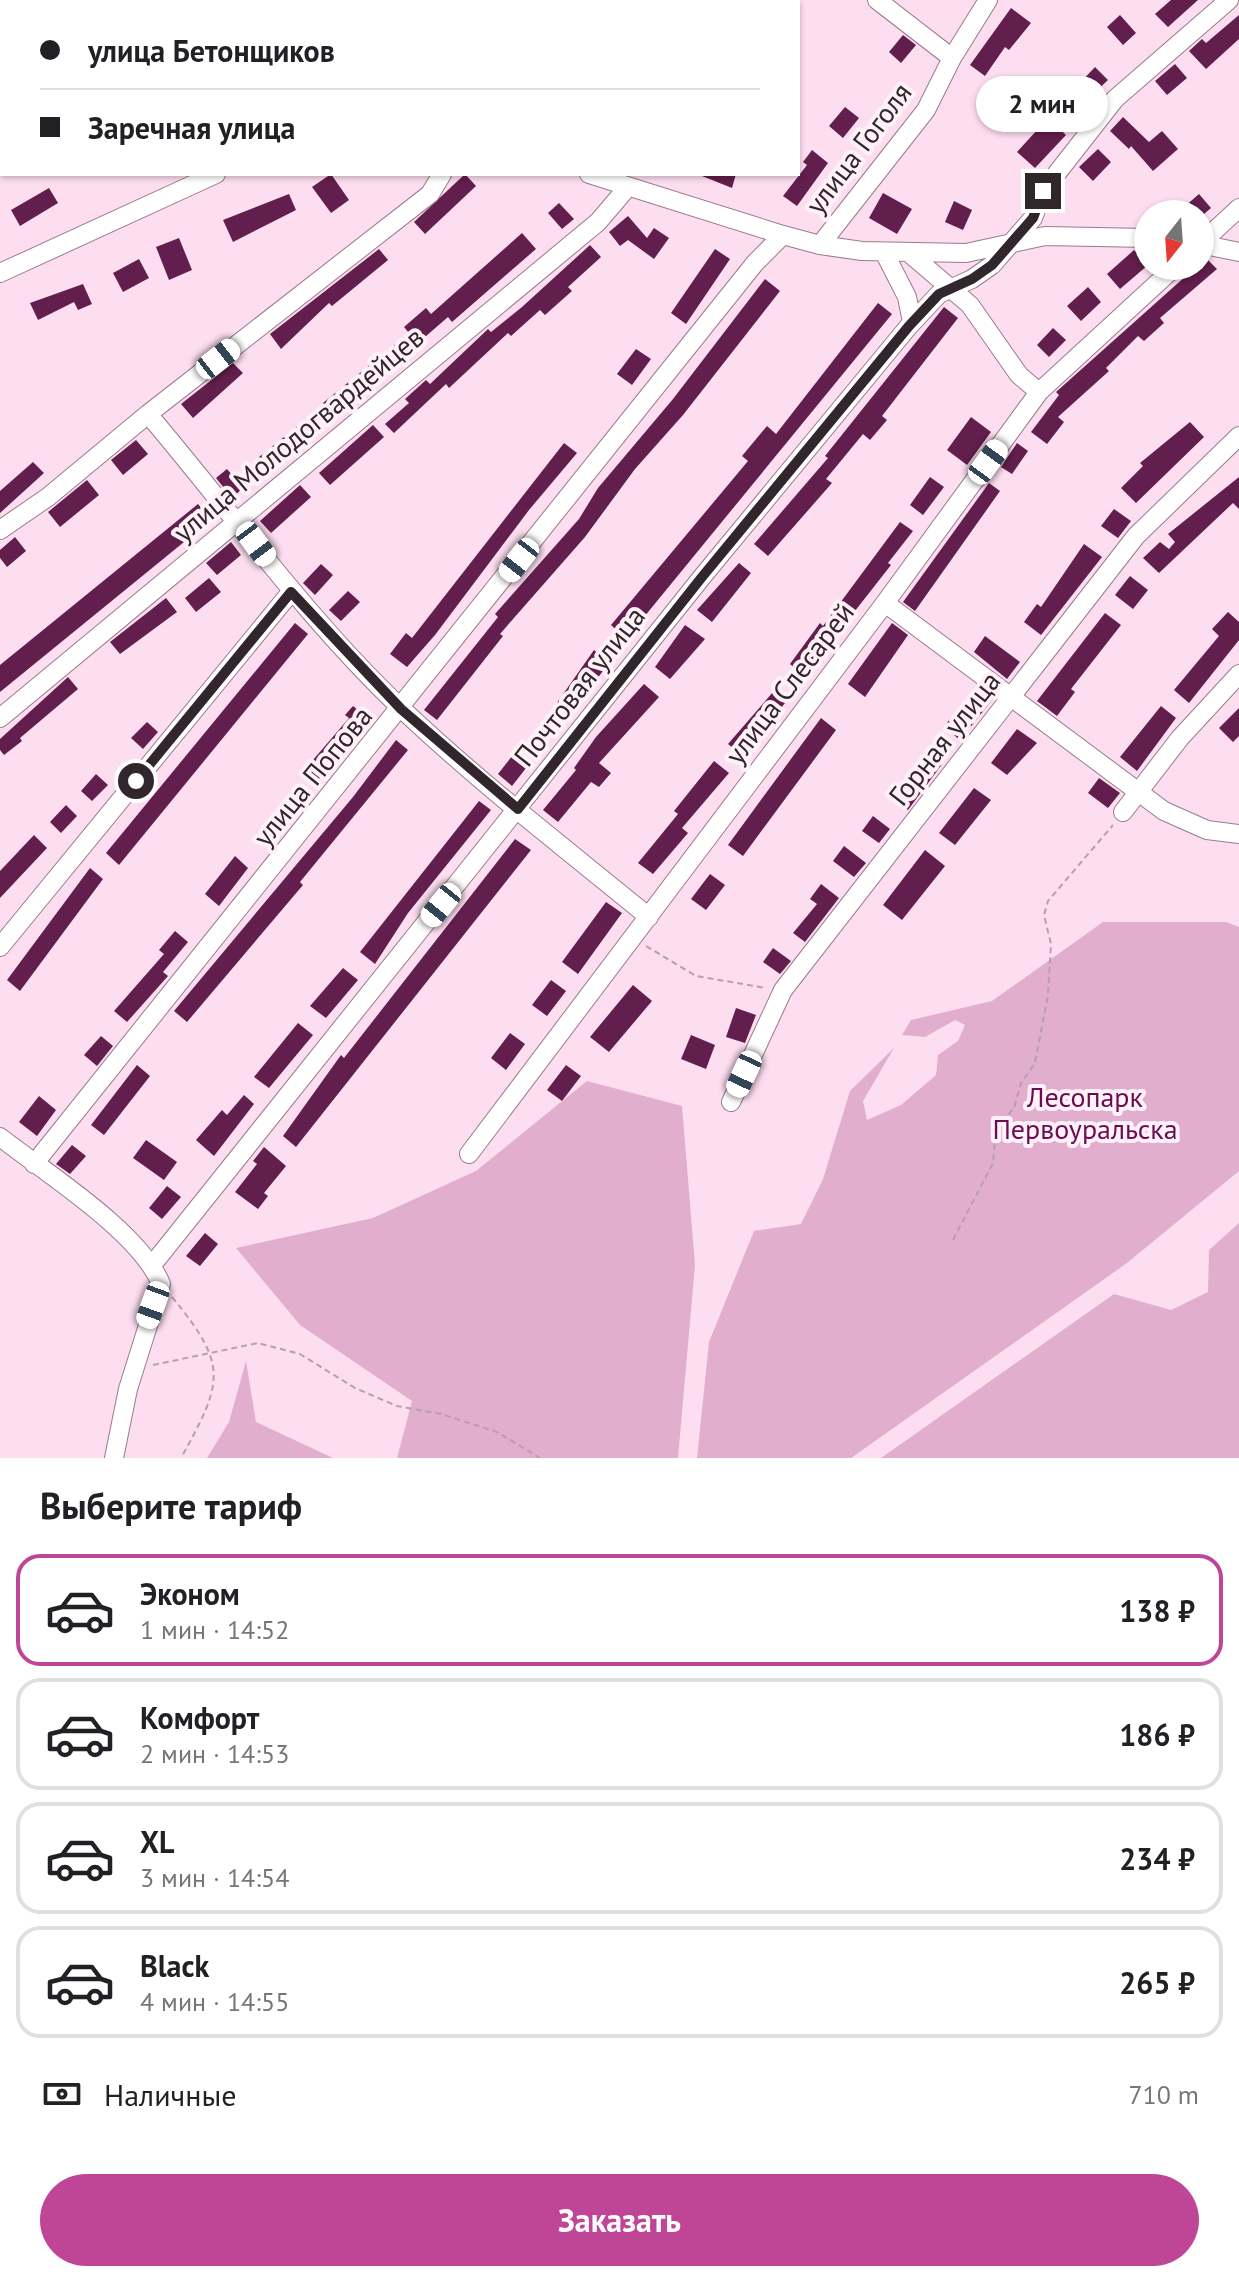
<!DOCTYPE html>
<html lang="ru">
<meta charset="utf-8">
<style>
body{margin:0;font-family:"PT Sans",sans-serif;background:#f2f2f2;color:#202124;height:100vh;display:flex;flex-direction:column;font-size:30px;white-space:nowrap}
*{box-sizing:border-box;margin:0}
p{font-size:26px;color:#757577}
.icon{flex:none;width:44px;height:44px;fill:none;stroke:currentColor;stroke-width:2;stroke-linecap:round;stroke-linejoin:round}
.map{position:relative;height:1458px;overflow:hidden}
.details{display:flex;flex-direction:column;background:#fff;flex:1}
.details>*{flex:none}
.banner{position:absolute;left:0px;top:0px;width:800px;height:176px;box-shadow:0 2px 6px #0004;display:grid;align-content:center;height:176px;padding:0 40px;background:#fff}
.needle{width:52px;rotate:197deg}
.controls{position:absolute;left:1134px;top:200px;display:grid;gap:16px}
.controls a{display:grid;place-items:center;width:80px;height:80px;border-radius:50%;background:#fff;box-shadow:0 2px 6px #0004;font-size:40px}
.end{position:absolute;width:36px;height:36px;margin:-18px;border:10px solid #32262d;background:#fff;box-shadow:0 0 0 4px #fff}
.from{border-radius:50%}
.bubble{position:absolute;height:56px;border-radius:28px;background:#fff;box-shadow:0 2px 6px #0004;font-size:26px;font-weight:700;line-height:56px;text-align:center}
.car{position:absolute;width:24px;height:48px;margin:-24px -12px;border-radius:10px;box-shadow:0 0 6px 2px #0007;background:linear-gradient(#fff 24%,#345 0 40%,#fff 0 76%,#345 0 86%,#fff 0)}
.banner b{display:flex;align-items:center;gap:28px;height:76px;font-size:30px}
.banner b+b{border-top:2px solid #e0e0e0}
.banner i{width:20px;height:20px;background:#202124}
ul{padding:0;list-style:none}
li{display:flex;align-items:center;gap:24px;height:112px;margin:0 16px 12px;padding:0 24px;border:4px solid #e0e0e0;border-radius:24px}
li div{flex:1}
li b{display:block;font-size:30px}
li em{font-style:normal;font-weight:700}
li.on{border-color:#bf4597}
li>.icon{width:72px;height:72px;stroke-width:1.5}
h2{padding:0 40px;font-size:36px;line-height:96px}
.pay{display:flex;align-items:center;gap:20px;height:88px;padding:0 40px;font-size:30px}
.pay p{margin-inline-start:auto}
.cta{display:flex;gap:16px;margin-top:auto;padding:16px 40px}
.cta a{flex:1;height:92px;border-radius:48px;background:#bf4597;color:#fff;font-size:32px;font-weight:700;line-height:92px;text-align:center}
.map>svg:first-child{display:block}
.green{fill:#e2aecd}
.building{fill:#621e4c}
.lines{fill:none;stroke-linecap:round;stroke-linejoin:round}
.minor-casing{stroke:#987b8c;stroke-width:20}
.path{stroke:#b79fad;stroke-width:2;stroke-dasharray:6 4;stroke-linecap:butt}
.minor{stroke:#fff;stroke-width:18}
.route{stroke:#32262d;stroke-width:10}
.labels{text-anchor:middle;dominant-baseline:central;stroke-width:8;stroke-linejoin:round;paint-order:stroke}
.street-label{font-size:28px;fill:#32262d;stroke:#fef1f8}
.park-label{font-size:28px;fill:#6a0c50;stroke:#fef1f8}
</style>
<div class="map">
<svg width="1239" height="1458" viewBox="0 0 1239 1458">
<rect width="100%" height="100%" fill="#fddef0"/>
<path class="green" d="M1103,922H1226L1239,927V1171L1127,1263L851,1458H697L709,1342L754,1231L801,1224L823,1179L850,1091L894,1048L863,1101L867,1120L901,1105L936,1075L938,1055L958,1041L965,1025L955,1020L925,1037L902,1035L911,1020L992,1001Z
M587,1081L682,1106L695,1265L678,1458H397L412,1401L300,1325L236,1248L373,1218L476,1171Z
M1239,1223V1458H881L1114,1294L1171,1310L1208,1292L1209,1250Z
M246,1361L256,1422L333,1458H207L229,1422Z"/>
<path class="building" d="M1171,0H1198L1168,27L1155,14Z
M1011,8L1031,23L1009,50L1005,47L985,76L970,65Z
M1120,15L1136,33L1123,45L1107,27Z
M1239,15V39L1206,69L1189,51L1202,39L1206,43Z
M903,35L916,45L901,63L889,52Z
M1175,64L1187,78L1167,95L1155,81Z
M1095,67L1108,80L1090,97L1078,85Z
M845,107L859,118L843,138L829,126Z
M1123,117L1149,142L1162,131L1178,149L1153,171L1131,146L1129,149L1110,131Z
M1048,118L1066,135L1035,168L1017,152Z
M1098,149L1111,162L1093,181L1079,167Z
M812,150L828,163L797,206L783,196L807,165L803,162Z
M331,174L349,200L331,213L312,187Z
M465,174L476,186L425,234L414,222Z
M697,174H736L732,188Z
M49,188L58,203L20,226L11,210Z
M883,193L912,209L897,234L869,218Z
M289,194L296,210L233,242L223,220Z
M1199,194L1211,208L1204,214H1176Z
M954,201L972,210L963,230L945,222Z
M559,203L574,219L562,229L548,213Z
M628,216L647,238L654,228L669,238L654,259L628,240L620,246L609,232Z
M522,233L536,249L452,322L448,317L410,350L413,354L334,417L323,403L409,333L404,327L426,308L431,314Z
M179,238L192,270L169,280L156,247Z
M590,245L601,257L568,287L572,291L545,315L540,310L511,336L508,333L449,388L446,384L394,433L385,424L409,403L405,399L426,380L430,384L488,329L491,332L522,307Z
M379,249L388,260L332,306L329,303L281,349L270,334Z
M715,249L730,259L686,324L671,313Z
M1134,250L1148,265L1120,289L1107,274Z
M1206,258L1217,269L1160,318L1164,323L1144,341L1138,336L1106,368L1109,371L1058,417L1064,422L1047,444L1031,432L1059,395L1056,392Z
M139,259L149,278L123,292L113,273Z
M765,279L780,291L683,415L635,469L585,537L500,634L503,636L437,720L424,710L498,617L495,614L579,519L598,488L673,399Z
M83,284L92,304L78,310L74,302L38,320L30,303Z
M1088,287L1101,302L1081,321L1067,306Z
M878,303L892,314L626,639L611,625L748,461L742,456L767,426L776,434Z
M944,307L958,318L882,416L887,420L870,440L863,434L826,479L832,483L768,556L754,544L828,458L825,456Z
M1053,328L1066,340L1049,357L1037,345Z
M636,349L651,359L632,385L617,374Z
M233,363L243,373L193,418L181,404Z
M971,417L991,432L967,465L947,450Z
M308,418L319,432L270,471L259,457Z
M1190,422L1204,437L1136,503L1121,488L1143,466L1140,463Z
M373,425L384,437L330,485L319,473Z
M136,440L148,454L123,475L111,460Z
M564,443L577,453L529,510L435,635L407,667L390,654L406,633L412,638Z
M1017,443L1028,451L1012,474L1001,467Z
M33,462L44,473L0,513V491Z
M227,469L243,488L232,498L216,478Z
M930,477L944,487L923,515L910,505Z
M1239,477V509L1233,503L1159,573L1143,558L1160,542L1169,549L1175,542L1168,534Z
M87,480L99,495L60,527L48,512Z
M989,483L1000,491L915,611L903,602Z
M300,485L311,497L271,533L260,521Z
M198,504L211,520L0,692V665Z
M1114,509L1131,521L1118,538L1101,526Z
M900,522L913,531L888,563L891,565L804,676L790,664L820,623L823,626Z
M15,537L26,551L7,567L0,558V550Z
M231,542L241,555L217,575L206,563Z
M1084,544L1102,557L1041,635L1024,622L1037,604L1041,607Z
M739,563L751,573L712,622L697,610Z
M321,564L333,575L315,595L303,583Z
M1130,576L1148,590L1133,609L1115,595Z
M209,578L221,592L196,612L185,598Z
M348,591L360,602L341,621L329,610Z
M166,598L177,612L120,654L110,642Z
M1228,612L1239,622V640L1189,703L1174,690L1219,636L1212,629Z
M1105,613L1121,625L1071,689L1075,692L1057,716L1037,701Z
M295,623L308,634L119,865L106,853Z
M892,623L908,635L865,697L848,684Z
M685,625L705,639L670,679L655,667Z
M985,636L1020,662L1007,679L974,652Z
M594,650L609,663L568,717L565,715L547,737L538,730Z
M68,677L78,689L20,738L22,741L4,755L0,750V739Z
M644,684L659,697L599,763L611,773L599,787L591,782L558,822L543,810L576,770L574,768L596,737Z
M979,688L993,699L960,740L944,727L956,711L960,714Z
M773,692L785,703L743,756L728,744Z
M353,706L369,719L314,785L301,774L349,718L345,715Z
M1161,706L1176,718L1137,771L1120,757Z
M1239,708V736L1233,742L1219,728Z
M821,718L836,730L743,856L728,845Z
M147,722L158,732L143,749L131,738Z
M1017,729L1037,743L1007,775L991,763Z
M396,740L408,750L300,882L303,885L187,1022L174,1011L353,797Z
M516,751L530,763L512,786L498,774Z
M926,751L943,763L908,810L892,798Z
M714,761L729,773L682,828L688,833L653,874L638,863L678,814L674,811Z
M96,774L108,785L92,801L81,791Z
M1099,778L1120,793L1108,808L1088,793Z
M974,788L991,800L955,845L939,833Z
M479,801L491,810L408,913L375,964L360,952Z
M66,805L77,816L61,833L50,822Z
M278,811L291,822L273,844L260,833Z
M873,816L890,829L879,843L862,831Z
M34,835L47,848L0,898V871Z
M515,839L531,850L296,1147L283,1136L341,1055L344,1058Z
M844,846L866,863L854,877L833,861Z
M925,850L945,866L902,920L883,905Z
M235,856L248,868L219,906L205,894Z
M90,868L103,879L20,991L7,980Z
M710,874L725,885L706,910L691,899Z
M821,884L839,898L805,942L793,933L817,904L810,899Z
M606,902L622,913L578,974L562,962Z
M175,931L188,942L163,972L168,976L127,1022L114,1011L164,954L159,950Z
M773,948L791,961L780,974L763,962Z
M343,968L358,980L326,1018L310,1006Z
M551,980L566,991L547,1016L532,1005Z
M633,985L652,1001L609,1052L590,1037Z
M736,1008L756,1015L745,1043L726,1037Z
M298,1023L313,1035L269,1088L254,1077Z
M510,1033L525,1044L506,1070L491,1058Z
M691,1035L715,1045L706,1069L681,1059Z
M101,1036L113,1046L97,1066L84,1055Z
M137,1065L150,1076L104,1135L91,1125Z
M566,1065L581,1076L562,1101L547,1090Z
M244,1095L254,1104L214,1156L196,1140L222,1110L227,1115Z
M39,1096L56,1110L37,1136L19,1122Z
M146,1140L177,1162L164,1180L133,1158Z
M72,1145L86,1156L70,1174L56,1164Z
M264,1147L286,1166L264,1193L268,1196L258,1209L235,1192L257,1164L253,1161Z
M167,1186L181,1197L162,1219L149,1208Z
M205,1233L218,1244L200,1266L186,1256Z"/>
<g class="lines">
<defs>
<path id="minor" d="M226,0L227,2
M877,0L952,58
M23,2L26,0
M410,2L412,0
M701,2L703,0
M0,17L2,15
M589,174L783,235L820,245L862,251L966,253L1045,236L1148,238
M1200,244L1239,208
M1200,244L1239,252
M820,245L926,110L952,58L988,0
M884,252L907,297L912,322
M909,253L970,305L1019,375L1039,392
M0,273L216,174
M148,414C232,513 308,620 402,709C480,783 566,849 649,917
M0,530L48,497L148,414L430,194L442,174
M885,603L1164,811L1207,830L1239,834
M0,718L598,222L627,188
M1123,812L1180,738L1239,674
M0,947L291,592
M731,1102L783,990L1136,536L1239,436
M0,1137C46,1173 140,1232 161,1284L128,1389L114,1458
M469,1154L885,603L1039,392L1176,266
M34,1164L755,263L783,235
M153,1264L702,577L909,326L939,294L972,279L992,265L1033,218L1043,191L1115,99L1229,0"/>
</defs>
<use href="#minor" class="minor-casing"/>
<path class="path" d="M646,946L696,976L766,988
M953,1240L993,1163L996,1129L1014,1108L1021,1083L1035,1063L1048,995L1051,944L1044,915L1048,901L1113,825
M172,1297C229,1366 223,1382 181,1458
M153,1365L258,1343L300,1354L355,1388L397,1406L441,1414L497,1432L540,1458"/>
<use href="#minor" class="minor"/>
</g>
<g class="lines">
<path class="route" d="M136,781L291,592L401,709L518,809L702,577L909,326L939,294L972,279L992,265L1033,218L1043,191"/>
</g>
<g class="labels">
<g class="street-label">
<text transform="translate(858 148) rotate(-53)">улица Гоголя</text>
<text transform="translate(298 434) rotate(-40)">улица Молодогвардейцев</text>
<text transform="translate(789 683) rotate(-53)">улица Слесарей</text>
<text transform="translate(579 686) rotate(-52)">Почтовая улица</text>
<text transform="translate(944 738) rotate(-52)">Горная улица</text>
<text transform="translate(312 776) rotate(-51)">улица Попова</text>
</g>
<g class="park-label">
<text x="1085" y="1096">Лесопарк<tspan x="1085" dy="32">Первоуральска</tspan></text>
</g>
</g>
</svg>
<div class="controls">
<a><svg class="needle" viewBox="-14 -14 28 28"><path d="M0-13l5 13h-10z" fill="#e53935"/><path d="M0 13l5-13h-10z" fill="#757577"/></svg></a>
</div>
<i class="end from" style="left:136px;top:781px"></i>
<i class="end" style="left:1043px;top:191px"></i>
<div class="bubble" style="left:976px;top:76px;width:132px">2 мин</div>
<i class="car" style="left:218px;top:359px;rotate:52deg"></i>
<i class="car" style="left:988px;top:462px;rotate:36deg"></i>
<i class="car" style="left:256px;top:544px;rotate:143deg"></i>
<i class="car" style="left:519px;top:560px;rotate:218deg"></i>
<i class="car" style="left:441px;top:905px;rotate:219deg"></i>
<i class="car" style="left:744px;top:1074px;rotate:205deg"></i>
<i class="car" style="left:153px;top:1305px;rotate:200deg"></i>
<div class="banner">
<b><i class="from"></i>улица Бетонщиков</b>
<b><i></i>Заречная улица</b>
</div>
</div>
<section class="details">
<h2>Выберите тариф</h2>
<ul>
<li class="on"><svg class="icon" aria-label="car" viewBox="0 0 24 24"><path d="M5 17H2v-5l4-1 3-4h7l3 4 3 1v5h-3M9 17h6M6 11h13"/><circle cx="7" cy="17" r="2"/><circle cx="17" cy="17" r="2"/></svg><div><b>Эконом</b><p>1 мин · 14:52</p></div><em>138 ₽</em></li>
<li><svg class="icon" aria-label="car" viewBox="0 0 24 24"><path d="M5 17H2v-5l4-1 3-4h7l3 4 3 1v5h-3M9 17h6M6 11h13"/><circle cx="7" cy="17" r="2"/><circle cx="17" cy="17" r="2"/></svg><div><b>Комфорт</b><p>2 мин · 14:53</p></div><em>186 ₽</em></li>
<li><svg class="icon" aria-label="car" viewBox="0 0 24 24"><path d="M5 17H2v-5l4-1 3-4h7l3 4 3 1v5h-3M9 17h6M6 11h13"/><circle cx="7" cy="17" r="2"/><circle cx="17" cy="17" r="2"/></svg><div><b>XL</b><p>3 мин · 14:54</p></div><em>234 ₽</em></li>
<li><svg class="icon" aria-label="car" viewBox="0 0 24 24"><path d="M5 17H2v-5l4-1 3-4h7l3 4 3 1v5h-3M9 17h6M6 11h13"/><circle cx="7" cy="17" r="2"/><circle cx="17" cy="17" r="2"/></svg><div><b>Black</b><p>4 мин · 14:55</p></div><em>265 ₽</em></li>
</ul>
<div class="pay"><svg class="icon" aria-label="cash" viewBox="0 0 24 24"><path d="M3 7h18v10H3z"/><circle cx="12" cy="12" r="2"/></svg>Наличные<p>710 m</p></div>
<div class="cta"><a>Заказать</a></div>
</section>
